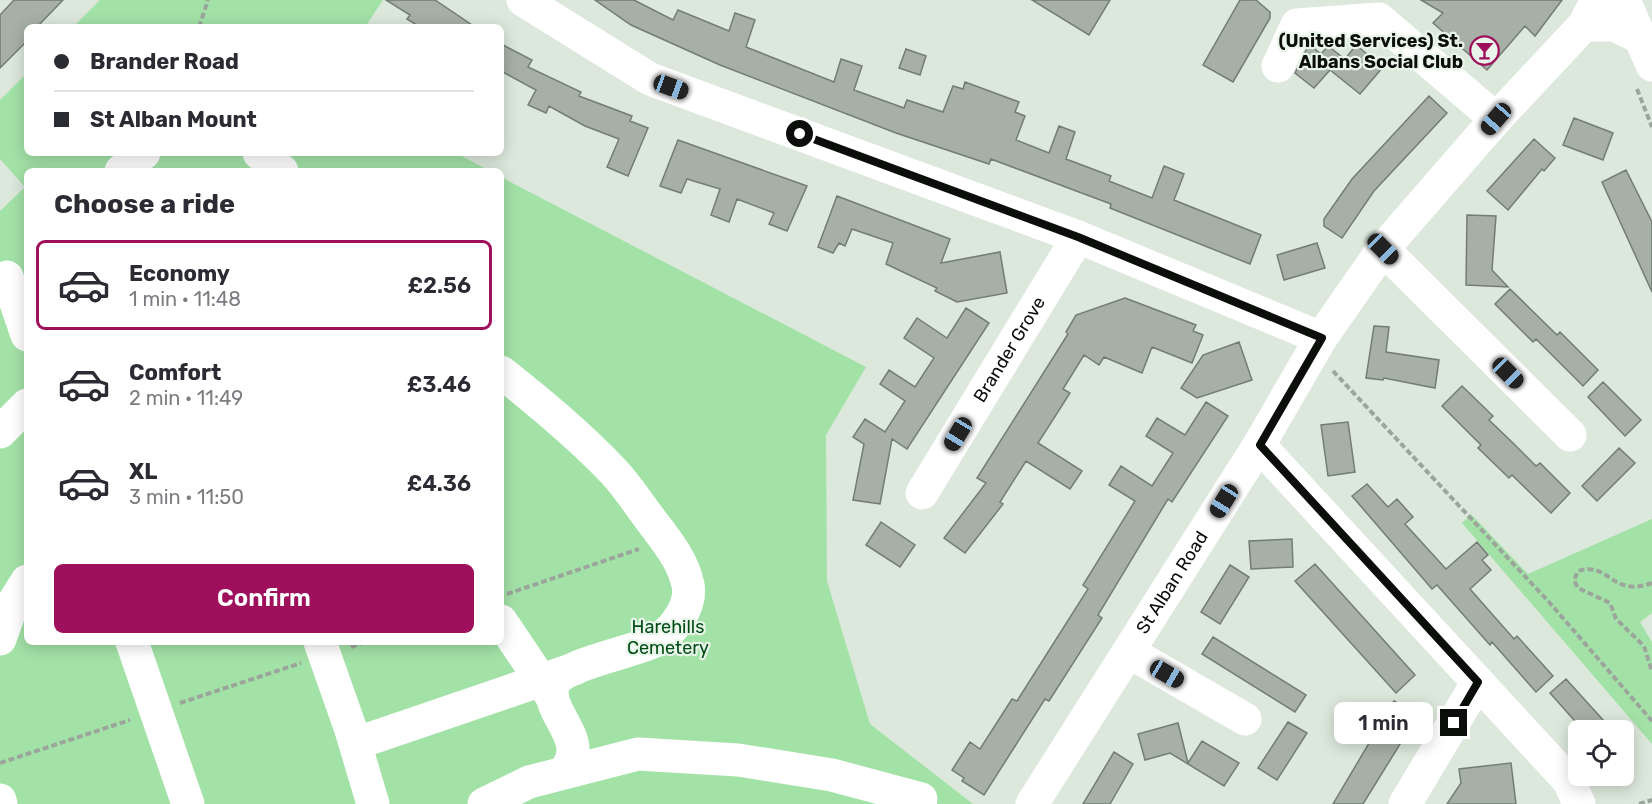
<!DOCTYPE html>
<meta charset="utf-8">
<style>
body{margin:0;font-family:Rubik,sans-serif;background:#f2f2f3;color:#2b2b33;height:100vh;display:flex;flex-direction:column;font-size:22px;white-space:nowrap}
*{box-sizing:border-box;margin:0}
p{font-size:20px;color:#7c7c81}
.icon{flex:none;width:33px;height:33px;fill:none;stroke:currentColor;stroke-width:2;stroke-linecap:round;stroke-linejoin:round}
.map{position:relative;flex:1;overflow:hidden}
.drawer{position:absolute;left:24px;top:168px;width:480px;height:477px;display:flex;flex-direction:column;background:#fff;border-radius:9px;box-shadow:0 3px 15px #0003}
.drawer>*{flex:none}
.banner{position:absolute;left:24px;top:24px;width:480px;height:132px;border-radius:9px;box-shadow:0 3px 15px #0003;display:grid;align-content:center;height:132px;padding:0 30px;background:#fff}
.buttons{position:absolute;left:1568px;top:720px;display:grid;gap:12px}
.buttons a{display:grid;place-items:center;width:66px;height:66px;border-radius:9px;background:#fff;box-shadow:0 3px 15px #0003;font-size:30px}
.end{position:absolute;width:27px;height:27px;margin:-14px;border:8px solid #0b0e0b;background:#fff;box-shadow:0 0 0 3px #fff}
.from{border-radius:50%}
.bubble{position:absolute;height:42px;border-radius:9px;background:#fff;box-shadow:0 3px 15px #0003;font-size:20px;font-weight:600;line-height:42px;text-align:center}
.car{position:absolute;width:18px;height:36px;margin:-18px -9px;border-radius:8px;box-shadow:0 0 4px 2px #0007;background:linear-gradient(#222 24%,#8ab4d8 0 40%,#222 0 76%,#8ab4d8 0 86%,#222 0)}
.banner b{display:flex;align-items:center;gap:21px;height:57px;font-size:22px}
.banner b+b{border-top:2px solid #e1e1e2}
.banner i{width:15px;height:15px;background:#2b2b33}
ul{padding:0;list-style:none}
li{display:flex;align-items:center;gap:18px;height:90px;margin:0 12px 9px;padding:0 18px;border:3px solid transparent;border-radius:9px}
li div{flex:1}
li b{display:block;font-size:22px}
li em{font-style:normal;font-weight:600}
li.on{border-color:#9e105b}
li>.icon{width:54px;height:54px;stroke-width:1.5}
h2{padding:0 30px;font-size:27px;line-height:72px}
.button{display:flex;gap:12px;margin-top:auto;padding:12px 30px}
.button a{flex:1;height:69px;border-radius:9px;background:#9e105b;color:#fff;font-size:24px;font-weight:600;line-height:69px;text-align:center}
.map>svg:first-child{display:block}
.green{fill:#a3e2a7}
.building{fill:#a6b0a6;stroke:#737d73;stroke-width:1.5}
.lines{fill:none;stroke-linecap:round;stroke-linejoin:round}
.path{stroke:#9ca59c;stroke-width:4;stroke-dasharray:6 3;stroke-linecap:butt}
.minor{stroke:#fff;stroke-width:33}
.highway{stroke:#fff;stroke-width:33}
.route{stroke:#0b0e0b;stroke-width:8}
.labels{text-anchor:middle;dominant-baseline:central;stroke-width:4.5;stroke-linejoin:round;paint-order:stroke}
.poi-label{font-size:18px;font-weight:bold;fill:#0b0e0b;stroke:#e9f5ea;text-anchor:end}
.street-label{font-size:18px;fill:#0b0e0b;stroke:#e9f5ea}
.park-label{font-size:18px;fill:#024d15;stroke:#e9f5ea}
</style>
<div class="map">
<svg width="1652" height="804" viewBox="0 0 1652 804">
<rect width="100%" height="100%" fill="#dce8dc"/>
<path class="green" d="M100,0H383L365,27H73Z
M27,73V153H456L490,171H27V642H501V177L866,367L826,435L827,581L870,724L973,804H0V211L25,187L0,159V100Z
M1471,514L1528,574L1652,519V613L1640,622L1652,642V744L1462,523Z"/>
<path class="building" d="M14,0H63L37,27H27V41L0,68V15Z
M386,0H435L475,27H420L407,19L410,15Z
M595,0H634L673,20L678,10L729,31L735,13L755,20L746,47L834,82L841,59L862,66L854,90L904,108L907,100L943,112L953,86L963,89L965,82L1019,102L1015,112L1025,116L1016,140L1049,153L1059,126L1075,132L1066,159L1111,176L1109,181L1152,198L1164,166L1184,174L1174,200L1261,235L1250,264L1110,208L1111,204L991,159L989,164L896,133L720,65L631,25Z
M1032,0H1110L1089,35Z
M1240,0H1256L1270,12V18L1233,82L1203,65Z
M1421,0H1562L1535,36L1525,26L1487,70L1433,23L1443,13Z
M501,44L532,60L528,67L581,92L579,96L632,116L630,121L648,128L628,176L607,167L619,139L585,126L549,106L546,113L528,105L536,90L501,71Z
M1309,44L1321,54L1328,46L1345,59L1356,45L1383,67L1360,94L1330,70L1314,88L1295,73Z
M906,49L926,56L920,75L899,68Z
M1429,96L1447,113L1374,191L1342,238L1324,226V219L1352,179Z
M1574,118L1613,133L1603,160L1563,145Z
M1534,139L1555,158L1544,171L1542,169L1508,210L1487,191Z
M678,140L807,186L787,231L769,224L774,213L737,199L729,222L711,215L720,189L687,179L681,193L660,186Z
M1626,170L1652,222V292L1602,182Z
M837,196L950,239L941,263L1000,252L1007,293L957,302L935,291L937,288L886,264L893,243L852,229L845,246L839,243L833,253L818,247Z
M1467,215L1496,216L1492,270L1508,287L1466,285Z
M1317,243L1325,268L1284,280L1277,255Z
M1510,289L1557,335L1560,332L1598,370L1583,386L1536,339L1533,342L1495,304Z
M1125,298L1196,325L1193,331L1203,335L1192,363L1152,347L1142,373L1104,357L1099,365L1084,355L1063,389L1070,393L1038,443L1082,471L1070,489L1026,461L1000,502L1003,504L965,553L944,538L986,483L977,478L1068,334L1066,332L1076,315Z
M966,308L989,323L907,449L892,439L880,504L853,500L864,444L853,437L865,419L885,432L905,401L880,384L889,370L915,387L934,358L904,338L917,318L947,338Z
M1374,326L1389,327L1386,352L1439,360L1435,388L1384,378L1383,380L1366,378Z
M1239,342L1252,380L1197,398L1181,388L1203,355Z
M1603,382L1641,420L1625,436L1588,397Z
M1462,386L1493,416L1489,420L1513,443L1536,466L1540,463L1570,493L1551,513L1512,475L1509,478L1478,448L1481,445L1442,406Z
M1206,402L1228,416L1172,502L1168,499L1098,615L1102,618L1049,701L1045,699L984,795L962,781L964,778L952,770L970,742L980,749L1012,699L1017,701L1088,589L1083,585L1135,501L1109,485L1121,466L1152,486L1173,453L1146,436L1157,418L1185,435Z
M1348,422L1355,472L1328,476L1321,425Z
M1619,448L1635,463L1597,501L1582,486Z
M1367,484L1388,507L1397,499L1413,517L1405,524L1446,569L1477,542L1488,555L1482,560L1491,570L1470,589L1514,639L1517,636L1553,676L1536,692L1492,642L1490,645L1437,585L1432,589L1352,496Z
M881,522L915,545L900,567L866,545Z
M1292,539L1293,567L1251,569L1249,541Z
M1315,564L1415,675L1396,693L1295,581Z
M1230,565L1249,577L1220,624L1201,612Z
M1213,637L1306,695L1295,712L1202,654Z
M1566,679L1603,720L1591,730H1583L1550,693Z
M1394,701L1418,715L1363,804H1333Z
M1288,722L1307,733L1277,780L1258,768Z
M1178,723L1188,763L1202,741L1239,763L1224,786L1170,753L1145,760L1138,734Z
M1114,752L1133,764L1110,804H1083Z
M1511,763L1516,804H1447L1461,783L1459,769Z"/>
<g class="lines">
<path class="path" d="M199,27L208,0
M1637,89L1652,127
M1333,371L1549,602L1652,721
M1652,583C1611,598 1610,561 1578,571L1574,580L1578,588L1610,603L1616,619L1644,646L1652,672
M507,594L639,549
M351,647L365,642
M180,703L301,663
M0,763L130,720
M1639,804L1652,800"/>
<g class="minor">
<path d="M523,0L650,79L1078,237L1321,338"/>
<path d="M1597,0L1584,25H1614L1641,38"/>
<path d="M1278,66L1297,25L1379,19L1496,119"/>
<path d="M259,153L282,171"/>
<path d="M121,171L144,153"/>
<path d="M1383,249L1570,435"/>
<path d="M7,277L27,335"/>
<path d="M501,372C540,403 579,435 614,472C627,486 638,503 650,519C665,539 683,560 688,585C692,605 675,629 659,639C638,652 560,663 553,686C547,708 574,729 573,751C573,758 568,766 566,772"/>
<path d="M0,432L27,405"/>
<path d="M1259,445L1569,781L1579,804"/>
<path id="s1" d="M922,493L1078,237"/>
<path d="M501,621L552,697"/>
<path d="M0,639L12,605L27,581"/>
<path d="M132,642L188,804"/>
<path d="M320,642L351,730L357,738L366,740L574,669"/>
<path d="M1129,652L1245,719"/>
<path d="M351,730L373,804"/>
<path d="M0,800L1,804"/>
<path d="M484,804L529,782L638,754L738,760L832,775L910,796L921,799L920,804"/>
<path id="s2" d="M1032,804L1259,445L1321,338L1383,249L1496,119L1584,25"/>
<path d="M1405,804L1478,682"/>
</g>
<path class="highway" d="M1624,0L1652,65"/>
</g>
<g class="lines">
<path class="route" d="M800,134L1078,237L1322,338L1260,445L1478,682L1454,723"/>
</g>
<defs>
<symbol id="bar-ring" viewBox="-11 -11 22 22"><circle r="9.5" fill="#e9f5ea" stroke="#9e105b" stroke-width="1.5"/><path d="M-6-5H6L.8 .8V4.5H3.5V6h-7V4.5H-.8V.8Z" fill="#9e105b"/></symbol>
</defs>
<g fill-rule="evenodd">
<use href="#bar-ring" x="1468" y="34" width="33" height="33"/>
</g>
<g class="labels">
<g class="poi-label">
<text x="1463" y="41">(United Services) St.<tspan x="1463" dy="21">Albans Social Club</tspan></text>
</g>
<g class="street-label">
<text stroke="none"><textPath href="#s1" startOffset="168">Brander Grove</textPath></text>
<text stroke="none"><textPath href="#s2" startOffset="262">St Alban Road</textPath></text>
</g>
<g class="park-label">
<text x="668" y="627">Harehills<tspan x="668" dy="21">Cemetery</tspan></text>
</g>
</g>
</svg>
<div class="buttons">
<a><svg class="icon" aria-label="locate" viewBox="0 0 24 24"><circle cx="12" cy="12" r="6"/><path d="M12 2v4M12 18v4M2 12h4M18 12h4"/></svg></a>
</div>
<i class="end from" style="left:800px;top:134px"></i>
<i class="end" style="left:1454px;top:723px"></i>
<div class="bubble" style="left:1334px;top:702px;width:99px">1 min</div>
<i class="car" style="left:671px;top:87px;rotate:110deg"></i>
<i class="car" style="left:1496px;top:119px;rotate:221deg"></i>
<i class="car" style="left:1383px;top:249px;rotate:135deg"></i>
<i class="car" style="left:1508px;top:373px;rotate:135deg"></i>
<i class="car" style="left:958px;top:434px;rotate:211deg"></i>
<i class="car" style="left:1224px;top:501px;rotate:212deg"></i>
<i class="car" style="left:1167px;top:674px;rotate:120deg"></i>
<div class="banner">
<b><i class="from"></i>Brander Road</b>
<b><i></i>St Alban Mount</b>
</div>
<section class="drawer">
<h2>Choose a ride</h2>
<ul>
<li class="on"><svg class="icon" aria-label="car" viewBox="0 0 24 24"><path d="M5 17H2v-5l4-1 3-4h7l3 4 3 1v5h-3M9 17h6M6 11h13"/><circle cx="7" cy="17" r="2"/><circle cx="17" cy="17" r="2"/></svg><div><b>Economy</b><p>1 min · 11:48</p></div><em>£2.56</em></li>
<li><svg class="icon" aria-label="car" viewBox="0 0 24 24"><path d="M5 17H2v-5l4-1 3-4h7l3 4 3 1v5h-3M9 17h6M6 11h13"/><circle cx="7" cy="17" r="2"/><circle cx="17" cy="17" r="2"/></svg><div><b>Comfort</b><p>2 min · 11:49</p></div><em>£3.46</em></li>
<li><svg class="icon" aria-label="car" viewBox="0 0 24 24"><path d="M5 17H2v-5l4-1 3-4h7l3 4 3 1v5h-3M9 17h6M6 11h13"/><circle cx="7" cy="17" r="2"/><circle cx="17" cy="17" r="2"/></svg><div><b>XL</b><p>3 min · 11:50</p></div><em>£4.36</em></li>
</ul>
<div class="button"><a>Confirm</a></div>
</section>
</div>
